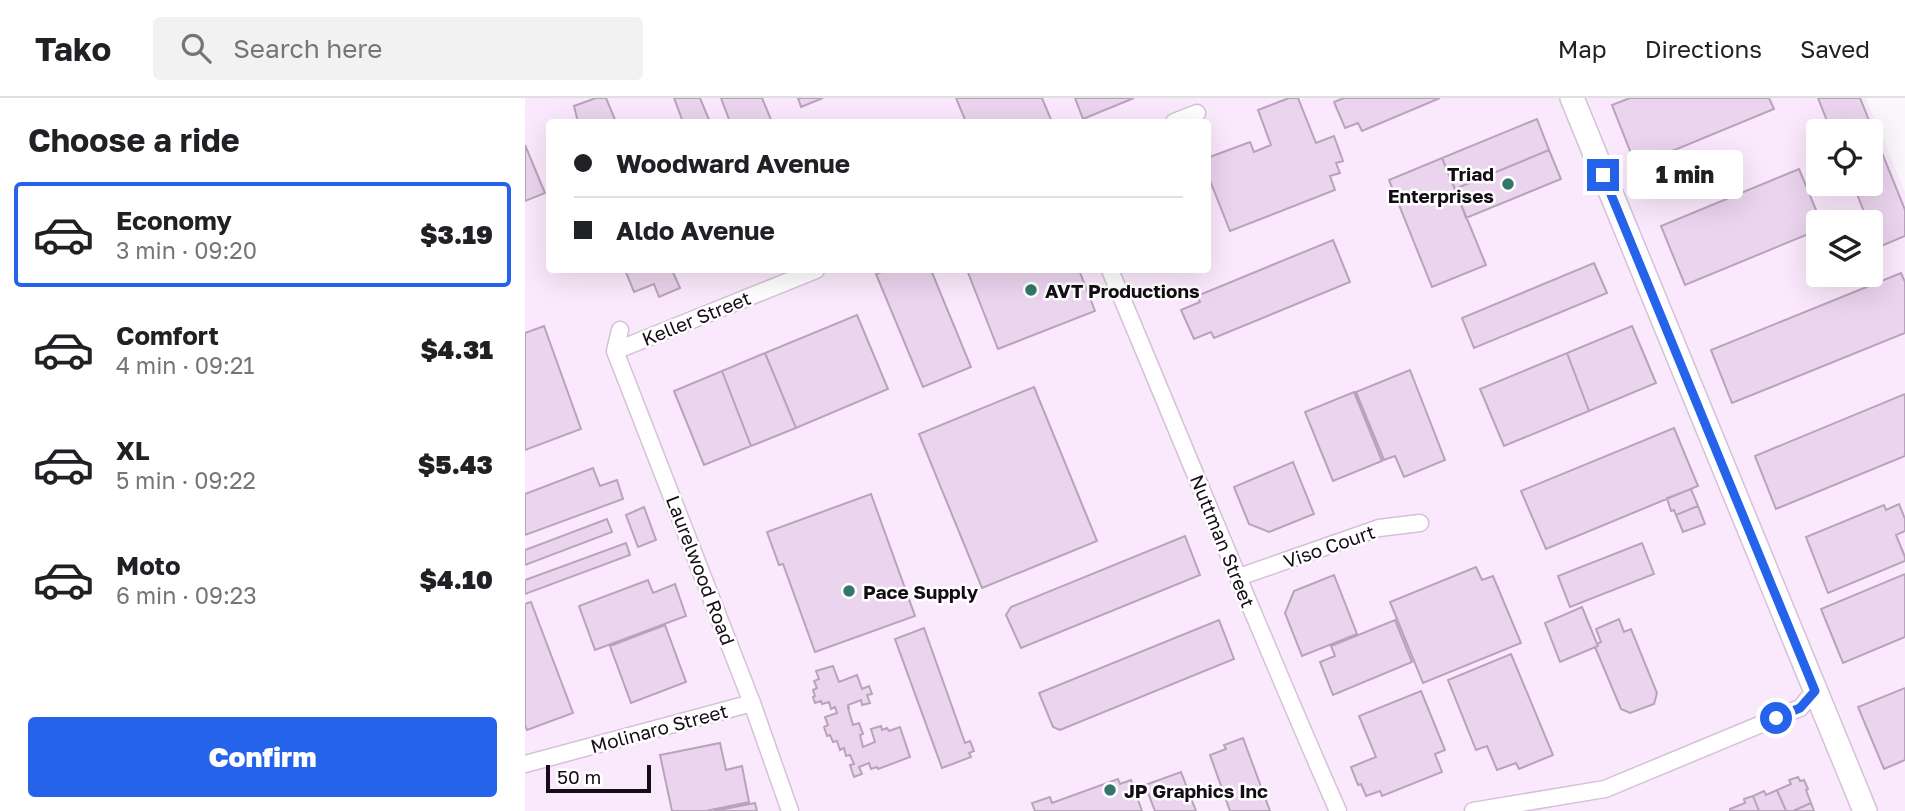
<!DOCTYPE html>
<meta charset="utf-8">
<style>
body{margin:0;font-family:"Golos Text",sans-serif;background:#f2f2f2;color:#202124;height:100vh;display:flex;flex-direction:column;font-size:26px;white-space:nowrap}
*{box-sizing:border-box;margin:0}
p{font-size:23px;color:#757577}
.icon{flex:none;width:38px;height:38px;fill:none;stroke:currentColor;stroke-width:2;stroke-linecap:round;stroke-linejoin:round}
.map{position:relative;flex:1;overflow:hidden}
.sheet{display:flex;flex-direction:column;background:#fff;width:525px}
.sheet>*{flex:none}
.banner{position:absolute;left:21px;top:21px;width:665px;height:154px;border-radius:7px;box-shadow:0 7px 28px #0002;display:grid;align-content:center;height:154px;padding:0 28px;background:#fff}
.controls{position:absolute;left:1281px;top:21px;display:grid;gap:14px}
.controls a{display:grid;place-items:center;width:77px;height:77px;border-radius:7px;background:#fff;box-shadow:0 7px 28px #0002;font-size:35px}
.scale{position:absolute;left:21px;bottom:18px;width:105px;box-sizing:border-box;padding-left:7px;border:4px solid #150d16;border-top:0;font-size:19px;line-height:24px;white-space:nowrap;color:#150d16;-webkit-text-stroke:5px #fff;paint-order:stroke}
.end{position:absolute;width:32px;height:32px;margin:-16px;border:9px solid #2563eb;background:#fff;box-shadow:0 0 0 4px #fff}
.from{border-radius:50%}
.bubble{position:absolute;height:49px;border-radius:7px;background:#fff;box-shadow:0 7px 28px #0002;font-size:23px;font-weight:800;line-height:49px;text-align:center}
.banner b{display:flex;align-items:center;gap:24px;height:66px;font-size:26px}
.banner b+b{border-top:2px solid #e0e0e0}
.banner i{width:18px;height:18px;background:#202124}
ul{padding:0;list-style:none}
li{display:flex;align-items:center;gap:21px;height:105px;margin:0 14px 10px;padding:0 14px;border:4px solid transparent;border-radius:7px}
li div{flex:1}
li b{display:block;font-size:26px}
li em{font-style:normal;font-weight:800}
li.active{border-color:#2563eb}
li>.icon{width:63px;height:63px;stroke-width:1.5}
h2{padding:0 28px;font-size:32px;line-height:84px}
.button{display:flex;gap:14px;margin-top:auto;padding:14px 28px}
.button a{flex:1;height:80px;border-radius:7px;background:#2563eb;color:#fff;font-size:28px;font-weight:800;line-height:80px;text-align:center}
header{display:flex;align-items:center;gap:42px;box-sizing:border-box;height:98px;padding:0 35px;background:#fff;border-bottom:2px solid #e0e0e0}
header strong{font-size:33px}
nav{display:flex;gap:38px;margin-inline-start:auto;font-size:24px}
.search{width:490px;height:63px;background:#f2f2f2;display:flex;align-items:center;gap:18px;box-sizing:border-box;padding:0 24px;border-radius:7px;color:#757577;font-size:26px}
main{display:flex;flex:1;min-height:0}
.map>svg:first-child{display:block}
.built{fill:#fae9fc;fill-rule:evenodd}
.building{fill:#ebd4ee;stroke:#b9a3bc;stroke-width:2}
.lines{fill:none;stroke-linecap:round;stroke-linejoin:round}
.street-casing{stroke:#d6c0d9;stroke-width:19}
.secondary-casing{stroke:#d6c0d9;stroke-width:26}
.street{stroke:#fff;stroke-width:16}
.secondary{stroke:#fff;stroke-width:23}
.route{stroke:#2563eb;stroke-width:9}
.poi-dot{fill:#33776a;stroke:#fff;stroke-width:2.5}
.labels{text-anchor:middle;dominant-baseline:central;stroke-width:5;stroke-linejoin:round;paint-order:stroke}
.poi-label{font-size:19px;font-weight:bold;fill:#150d16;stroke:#fff;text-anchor:start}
.street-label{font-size:19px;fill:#150d16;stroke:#fff}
</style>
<header>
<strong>Tako</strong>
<div class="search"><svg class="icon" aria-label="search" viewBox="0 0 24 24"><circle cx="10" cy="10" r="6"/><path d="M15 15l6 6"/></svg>Search here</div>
<nav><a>Map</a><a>Directions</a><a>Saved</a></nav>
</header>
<main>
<section class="sheet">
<h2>Choose a ride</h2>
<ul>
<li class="active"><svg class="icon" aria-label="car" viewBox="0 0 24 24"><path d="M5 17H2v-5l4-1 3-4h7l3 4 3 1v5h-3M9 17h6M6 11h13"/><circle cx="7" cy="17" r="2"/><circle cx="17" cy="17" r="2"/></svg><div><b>Economy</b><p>3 min · 09:20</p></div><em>$3.19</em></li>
<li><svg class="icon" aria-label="car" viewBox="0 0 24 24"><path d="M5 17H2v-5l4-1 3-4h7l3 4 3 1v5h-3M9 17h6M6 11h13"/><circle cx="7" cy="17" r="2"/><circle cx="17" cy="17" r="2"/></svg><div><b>Comfort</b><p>4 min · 09:21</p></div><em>$4.31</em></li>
<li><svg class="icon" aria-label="car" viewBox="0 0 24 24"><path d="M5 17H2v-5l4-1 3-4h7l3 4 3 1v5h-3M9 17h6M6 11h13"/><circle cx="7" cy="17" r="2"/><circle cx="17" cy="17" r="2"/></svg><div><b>XL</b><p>5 min · 09:22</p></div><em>$5.43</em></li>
<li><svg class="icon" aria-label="car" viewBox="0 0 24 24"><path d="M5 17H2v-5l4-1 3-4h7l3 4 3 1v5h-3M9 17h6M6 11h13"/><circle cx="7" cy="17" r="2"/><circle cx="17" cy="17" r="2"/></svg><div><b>Moto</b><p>6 min · 09:23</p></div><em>$4.10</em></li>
</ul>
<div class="button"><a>Confirm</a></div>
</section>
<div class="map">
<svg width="1380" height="713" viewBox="0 0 1380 713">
<rect width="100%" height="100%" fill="#fcf7fd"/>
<path class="built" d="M0,0H1341L1380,94V713H0ZM24,24H682V172H24ZM1293,33H1346V86H1293ZM1293,124H1346V177H1293Z"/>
<path class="building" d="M71,0H81L91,24H53L49,8Z
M149,0H175L185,24H158Z
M196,0H237L247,24H205Z
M273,0H298L276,9Z
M431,0H517L527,24H441Z
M550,0H609L558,21Z
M764,0H773L791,45L809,38L818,63L811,65L815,75L805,78L810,92L705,133L682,75V60L725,44L729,54L746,47L733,12Z
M819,0H915L837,33L833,25L820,30L809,4Z
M1105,0H1244L1249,11L1111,68L1087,7Z
M1293,0H1335L1380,112V138L1354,149L1346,130V124H1343L1328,86H1346V33H1306Z
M1012,21L1024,52L930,91L917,60Z
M0,47L20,95L0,103Z
M1024,52L1036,81L941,120L930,91Z
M917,60L961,167L907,189L864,82Z
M1274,71L1296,124H1293V132L1160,187L1136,128Z
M808,142L825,184L689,240L686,234L669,241L656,212L675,204L672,198Z
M1069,165L1082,195L949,250L937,220Z
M100,172H147L155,190L134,199L129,186L109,194Z
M362,172H406L446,269L398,289L351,176Z
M442,172H554L570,213L473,251Z
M1376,175L1380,184V235L1207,305L1186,252Z
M332,217L363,291L271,330L240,255Z
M19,228L56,331L0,352V235Z
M1107,228L1131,285L1064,313L1042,255Z
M240,255L271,330L226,348L197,273Z
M1042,255L1064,313L979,348L955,291Z
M885,272L920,362L879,379L870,358L859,362L831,294Z
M197,273L226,348L179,367L149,293Z
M509,289L572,443L457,490L394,336Z
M829,294L857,363L808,383L780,314Z
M1380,296V358L1251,411L1230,358Z
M1149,330L1173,388L1021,451L996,393Z
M768,364L789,416L744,434L724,426L709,389Z
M68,370L75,388L92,382L98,401L0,437V396Z
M1166,391L1173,408L1151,417L1149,412L1146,413L1142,400Z
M346,396L390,518L290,554L258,466L254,467L242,434Z
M1374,406L1380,421V433L1371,437L1380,459V463L1303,495L1281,439L1359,407L1361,412Z
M1173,408L1180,426L1158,434L1151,417Z
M119,409L131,442L113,449L101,417Z
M82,421L87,434L0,467V452Z
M660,438L675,477L496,550L481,517L486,509Z
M101,445L105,457L0,496V482Z
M1117,445L1129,476L1045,509L1033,478Z
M951,469L957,482L968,478L996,545L898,585L865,504Z
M1380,476V539L1318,565L1296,511Z
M809,477L832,536L777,558L760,515L769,493Z
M123,482L128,495L150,486L161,518L70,552L54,508Z
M6,504L48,615L2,632L0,627V506Z
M1057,509L1073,548L1035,564L1020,525Z
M1094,521L1099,534L1106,531L1132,595L1129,606L1105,615L1096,611L1070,549L1073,548L1072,546L1076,544L1071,531Z
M694,522L709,561L535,632L528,629L514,595Z
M870,522L887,564L808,597L795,564L810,558L806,548Z
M140,527L161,584L106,605L85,548Z
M399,530L440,645L445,643L449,653L444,655L446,659L417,670L370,541Z
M986,556L1028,657L994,671L991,665L972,672L962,648L951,652L923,582Z
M308,568L314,584L332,577L337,591L344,588L347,596L342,597L345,605L337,607L336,602L323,607L324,610H323L328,627L334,625L338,636L335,637L338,649L350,644L346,631L356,628L357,632L362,630L364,633L375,629L385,659L353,671L352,669L346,671L344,665L334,669L337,676L329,679L325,667L329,666L325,657L321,658L319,650L315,652L312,643L308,644L305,637L302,638L299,629L303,627L300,619L312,615L310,609L306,611L304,604L297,606L296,603L290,605L288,599L290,598L288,592L292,590L289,583L294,581L291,573Z
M1380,590V662L1359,671L1333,609Z
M896,593L920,652L910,656L917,674L857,698L855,693L841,698L836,686L833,687L826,669L851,659L834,618Z
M718,640L745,713H705L685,657L701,651L699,647Z
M195,645L201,672L217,668L224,704L181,713H147L135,657Z
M656,674L671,713H630L620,687Z
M1273,679L1275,683L1279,682L1283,691L1281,692L1286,705L1268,713H1261L1252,692L1266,686L1264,682Z
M593,681L595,686L606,682L617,713H510L507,705L525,699L527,705Z
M1252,692L1261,713H1234L1228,698L1239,693L1241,697Z
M1228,698L1234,713H1205V711L1220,705L1219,701Z
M230,705L232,713H189Z
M1286,705L1289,713H1268Z"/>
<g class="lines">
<defs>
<path id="street" d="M649,24L672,15
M585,172C661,352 734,534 813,713
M95,232L90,253L227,605L265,713
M90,253L291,172
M714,479L854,430L895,425
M0,666L227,605
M948,713L1080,691L1275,610L1290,593"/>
<path id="secondary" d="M1047,0L1340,713"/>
</defs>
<use href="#street" class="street-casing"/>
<use href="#secondary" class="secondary-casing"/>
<use href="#street" class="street"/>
<use href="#secondary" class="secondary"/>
</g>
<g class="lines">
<path class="route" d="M1078,77L1290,593L1275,610L1251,620"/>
</g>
<g class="poi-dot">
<circle cx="983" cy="86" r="7"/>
<circle cx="506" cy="192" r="7"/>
<circle cx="324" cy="493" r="7"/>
<circle cx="585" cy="692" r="7"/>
</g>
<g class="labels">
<g class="poi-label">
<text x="969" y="75" text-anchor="end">Triad<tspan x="969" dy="22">Enterprises</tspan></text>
<text x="520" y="192">AVT Productions</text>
<text x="338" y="493">Pace Supply</text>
<text x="599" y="692">JP Graphics Inc</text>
</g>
<g class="street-label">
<text transform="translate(171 220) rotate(-22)">Keller Street</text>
<text transform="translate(698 443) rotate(68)">Nuttman Street</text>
<text transform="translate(804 448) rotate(-19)">Viso Court</text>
<text transform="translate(176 472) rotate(69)">Laurelwood Road</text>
<text transform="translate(134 630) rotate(-15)">Molinaro Street</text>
</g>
</g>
</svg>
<div class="controls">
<a><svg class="icon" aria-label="locate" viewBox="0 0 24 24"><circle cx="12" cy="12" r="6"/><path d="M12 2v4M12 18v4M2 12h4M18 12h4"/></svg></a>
<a><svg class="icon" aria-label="layers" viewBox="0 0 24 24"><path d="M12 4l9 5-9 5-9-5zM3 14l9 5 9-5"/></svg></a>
</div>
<div class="scale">50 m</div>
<i class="end from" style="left:1251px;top:620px"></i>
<i class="end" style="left:1078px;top:77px"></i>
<div class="bubble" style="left:1102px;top:52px;width:116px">1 min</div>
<div class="banner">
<b><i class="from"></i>Woodward Avenue</b>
<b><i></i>Aldo Avenue</b>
</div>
</div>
</main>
